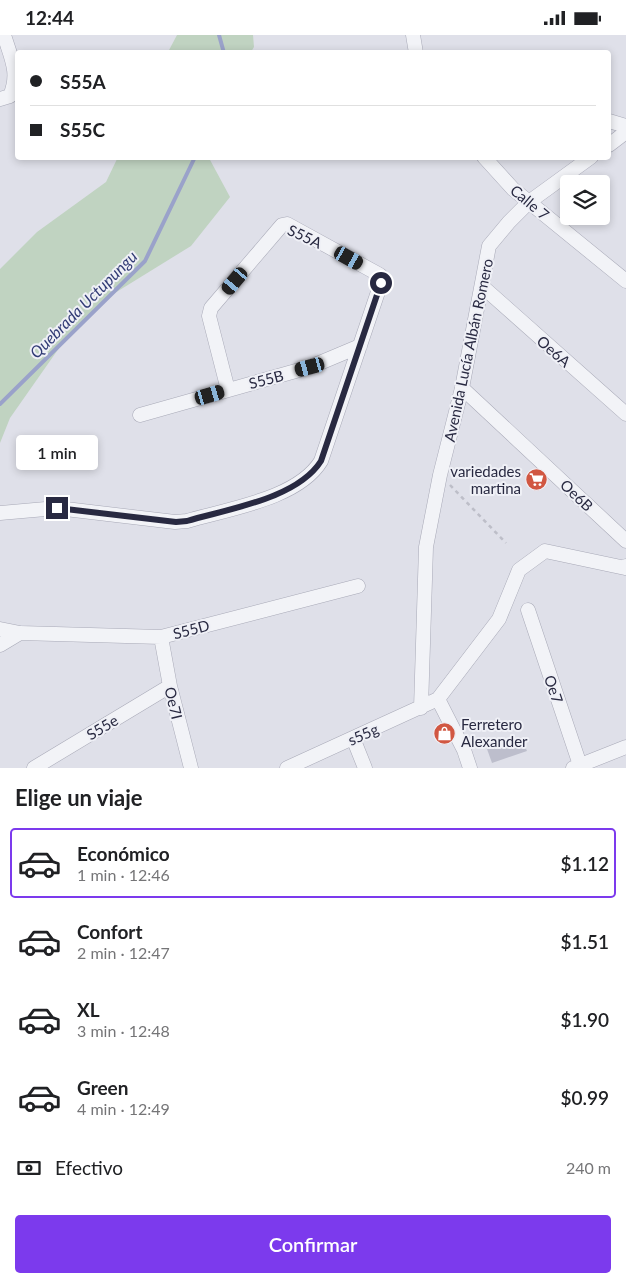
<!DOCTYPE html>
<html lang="es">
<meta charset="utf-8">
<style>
body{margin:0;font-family:Lato,sans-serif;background:#f2f2f2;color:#202124;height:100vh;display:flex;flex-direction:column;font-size:19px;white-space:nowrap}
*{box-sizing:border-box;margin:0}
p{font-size:16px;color:#757577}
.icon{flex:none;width:28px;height:28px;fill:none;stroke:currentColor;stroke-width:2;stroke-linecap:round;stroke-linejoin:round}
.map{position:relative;height:733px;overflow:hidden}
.sheet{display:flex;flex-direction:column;background:#fff;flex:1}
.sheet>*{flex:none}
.hud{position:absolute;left:15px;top:15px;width:596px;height:110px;border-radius:5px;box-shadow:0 2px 8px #0003;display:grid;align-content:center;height:110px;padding:0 15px;background:#fff}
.controls{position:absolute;left:560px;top:140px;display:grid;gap:10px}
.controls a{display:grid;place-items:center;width:50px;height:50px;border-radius:5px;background:#fff;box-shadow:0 2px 8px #0003;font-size:25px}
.end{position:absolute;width:22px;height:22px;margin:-11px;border:6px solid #282941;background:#fff;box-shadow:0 0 0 2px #fff}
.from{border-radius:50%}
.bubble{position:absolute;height:35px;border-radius:5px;background:#fff;box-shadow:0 2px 8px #0003;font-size:16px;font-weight:600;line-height:35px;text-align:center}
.car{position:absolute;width:15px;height:30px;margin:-15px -8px;border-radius:6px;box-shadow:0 0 4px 1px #0007;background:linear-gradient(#222 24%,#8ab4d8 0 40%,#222 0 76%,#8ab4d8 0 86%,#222 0)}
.hud b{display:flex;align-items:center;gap:18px;height:48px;font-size:19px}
.hud b+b{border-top:1px solid #e0e0e0}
.hud i{width:12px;height:12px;background:#202124}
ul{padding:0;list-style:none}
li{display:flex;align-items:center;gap:15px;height:70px;margin:0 10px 8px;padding:0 5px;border:2px solid transparent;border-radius:5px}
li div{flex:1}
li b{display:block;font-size:19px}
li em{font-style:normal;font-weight:600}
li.current{border-color:#7c3aed}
li>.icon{width:45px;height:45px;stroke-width:1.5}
h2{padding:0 15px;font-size:22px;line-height:60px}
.pay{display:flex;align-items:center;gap:12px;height:55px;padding:0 15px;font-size:19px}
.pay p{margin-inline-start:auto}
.action{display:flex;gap:10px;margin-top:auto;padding:10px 15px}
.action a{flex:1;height:58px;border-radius:5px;background:#7c3aed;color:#fff;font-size:20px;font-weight:600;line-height:58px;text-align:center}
.status{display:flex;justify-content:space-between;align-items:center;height:35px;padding:0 25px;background:#fff;direction:ltr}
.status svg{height:14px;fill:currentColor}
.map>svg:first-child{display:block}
.green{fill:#c0d3c1}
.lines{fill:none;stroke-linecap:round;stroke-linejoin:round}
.stream{stroke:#9aa2ca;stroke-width:4}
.building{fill:#bdbecc}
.minor-casing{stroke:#a8a9b7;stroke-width:15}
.path{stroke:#bdbec8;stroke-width:2.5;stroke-dasharray:4 4;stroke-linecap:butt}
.minor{stroke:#f2f3f7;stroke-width:14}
.route{stroke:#282941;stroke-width:6}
.labels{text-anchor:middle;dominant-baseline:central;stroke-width:4;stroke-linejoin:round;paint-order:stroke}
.street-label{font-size:15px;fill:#282941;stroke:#eff0f6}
.poi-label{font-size:15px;fill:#282941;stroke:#eff0f6;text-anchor:end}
.water-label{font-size:16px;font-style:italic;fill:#313b75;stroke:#eff0f6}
</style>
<div class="status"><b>12:44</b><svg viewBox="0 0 49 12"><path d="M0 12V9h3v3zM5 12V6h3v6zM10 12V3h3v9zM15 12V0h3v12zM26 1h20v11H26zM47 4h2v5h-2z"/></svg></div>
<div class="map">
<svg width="626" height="733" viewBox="0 0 626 733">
<rect width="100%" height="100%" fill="#dfe0e9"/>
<path class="green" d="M177,0H253L254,12L251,17H168Z
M116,123H209L230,162L191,211L110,261L64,306L10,383L0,408V234L37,197L106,147L117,124Z"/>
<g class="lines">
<path class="stream" d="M219,0L224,18
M0,369L145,226L195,122"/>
</g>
<path class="building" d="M521,702L527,716L492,728L487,714Z"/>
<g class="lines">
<defs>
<path id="minor" d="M413,0L416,18
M0,64L10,61C20,38 11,23 4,0
M609,86L626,91
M609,110L626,97
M484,122L513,154L626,246
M483,252L626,379
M462,353L626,506
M140,380L310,332L360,311
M0,478L57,473L175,487L187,486C227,474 298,464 321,426L381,248L380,240L287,189L282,190L211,273L209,281L228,355
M528,575L581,733
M0,594L20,598L161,602L358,551
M161,602L170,651L191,733
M0,610L20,598
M438,664L464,715L470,733
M421,673L426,512L440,440L462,353L489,211L509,187L529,167L591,122
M353,703L365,733
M34,733L170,651
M287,733L438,664L499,584L519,535L545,516L625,533L626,531
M573,733L626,712"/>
</defs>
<use href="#minor" class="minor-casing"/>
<path class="path" d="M450,450L506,508"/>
<use href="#minor" class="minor"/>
</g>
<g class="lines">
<path class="route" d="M57,473L176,487L187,486C227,474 297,464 321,426L381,248"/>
</g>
<defs>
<symbol id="supermarket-disc" viewBox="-11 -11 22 22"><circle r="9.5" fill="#d15742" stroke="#eff0f6"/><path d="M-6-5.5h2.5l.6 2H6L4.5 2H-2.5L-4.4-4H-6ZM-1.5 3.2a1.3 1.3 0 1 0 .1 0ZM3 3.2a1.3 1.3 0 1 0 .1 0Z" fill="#fff"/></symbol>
<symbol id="shop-disc" viewBox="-11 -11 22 22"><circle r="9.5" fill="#d15742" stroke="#eff0f6"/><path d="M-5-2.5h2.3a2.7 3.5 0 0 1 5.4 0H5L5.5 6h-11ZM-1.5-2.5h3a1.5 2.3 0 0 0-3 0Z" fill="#fff"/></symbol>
</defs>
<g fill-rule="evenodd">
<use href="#supermarket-disc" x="524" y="432" width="25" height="25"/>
<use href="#shop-disc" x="432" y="686" width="25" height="25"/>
</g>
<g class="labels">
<g class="street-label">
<text transform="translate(530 167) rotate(40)">Calle 7</text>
<text transform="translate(305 201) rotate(25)">S55A</text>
<text transform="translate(468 315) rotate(-78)">Avenida Lucía Albán Romero</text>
<text transform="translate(554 316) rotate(41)">Oe6A</text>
<text transform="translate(266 344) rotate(-15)">S55B</text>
<text transform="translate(577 460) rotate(43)">Oe6B</text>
<text transform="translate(191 594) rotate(-15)">S55D</text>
<text transform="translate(554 654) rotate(71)">Oe7</text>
<text transform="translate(174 668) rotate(76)">Oe7I</text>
<text transform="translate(102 692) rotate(-31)">S55e</text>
<text transform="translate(363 699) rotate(-24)">s55g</text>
</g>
<g class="poi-label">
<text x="521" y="436">variedades<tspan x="521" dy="17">martina</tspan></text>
<text x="461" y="689" text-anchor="start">Ferretero<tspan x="461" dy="17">Alexander</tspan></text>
</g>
<g class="water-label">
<text transform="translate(83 269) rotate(-45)">Quebrada Uctupungu</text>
</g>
</g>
</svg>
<div class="controls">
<a><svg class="icon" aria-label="layers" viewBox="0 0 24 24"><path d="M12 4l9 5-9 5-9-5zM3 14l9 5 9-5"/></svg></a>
</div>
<i class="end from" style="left:381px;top:248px"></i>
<i class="end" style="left:57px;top:473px"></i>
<div class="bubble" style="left:16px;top:400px;width:82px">1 min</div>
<i class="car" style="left:349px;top:223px;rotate:119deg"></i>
<i class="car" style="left:235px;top:246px;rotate:220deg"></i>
<i class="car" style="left:310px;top:332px;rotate:255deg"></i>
<i class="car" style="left:210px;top:360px;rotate:74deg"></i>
<div class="hud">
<b><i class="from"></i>S55A</b>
<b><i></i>S55C</b>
</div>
</div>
<section class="sheet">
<h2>Elige un viaje</h2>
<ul>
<li class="current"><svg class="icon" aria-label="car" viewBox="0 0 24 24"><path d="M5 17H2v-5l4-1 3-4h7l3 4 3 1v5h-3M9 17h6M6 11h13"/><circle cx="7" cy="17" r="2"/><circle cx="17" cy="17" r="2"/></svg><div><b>Económico</b><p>1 min · 12:46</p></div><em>$1.12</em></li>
<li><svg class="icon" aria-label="car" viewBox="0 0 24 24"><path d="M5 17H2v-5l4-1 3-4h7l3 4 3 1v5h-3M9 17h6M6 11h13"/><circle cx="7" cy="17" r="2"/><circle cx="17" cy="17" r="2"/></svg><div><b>Confort</b><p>2 min · 12:47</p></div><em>$1.51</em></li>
<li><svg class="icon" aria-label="car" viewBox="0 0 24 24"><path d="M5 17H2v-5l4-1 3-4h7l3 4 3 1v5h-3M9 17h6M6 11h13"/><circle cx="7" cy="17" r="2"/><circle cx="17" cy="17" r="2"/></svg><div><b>XL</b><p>3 min · 12:48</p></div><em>$1.90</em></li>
<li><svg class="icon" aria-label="car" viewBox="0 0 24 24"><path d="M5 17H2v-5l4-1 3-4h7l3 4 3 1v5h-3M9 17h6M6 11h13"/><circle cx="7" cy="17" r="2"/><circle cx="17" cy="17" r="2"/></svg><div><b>Green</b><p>4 min · 12:49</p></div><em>$0.99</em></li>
</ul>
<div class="pay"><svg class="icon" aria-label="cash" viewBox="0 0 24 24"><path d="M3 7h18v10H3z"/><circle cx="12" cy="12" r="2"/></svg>Efectivo<p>240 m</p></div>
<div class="action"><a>Confirmar</a></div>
</section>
